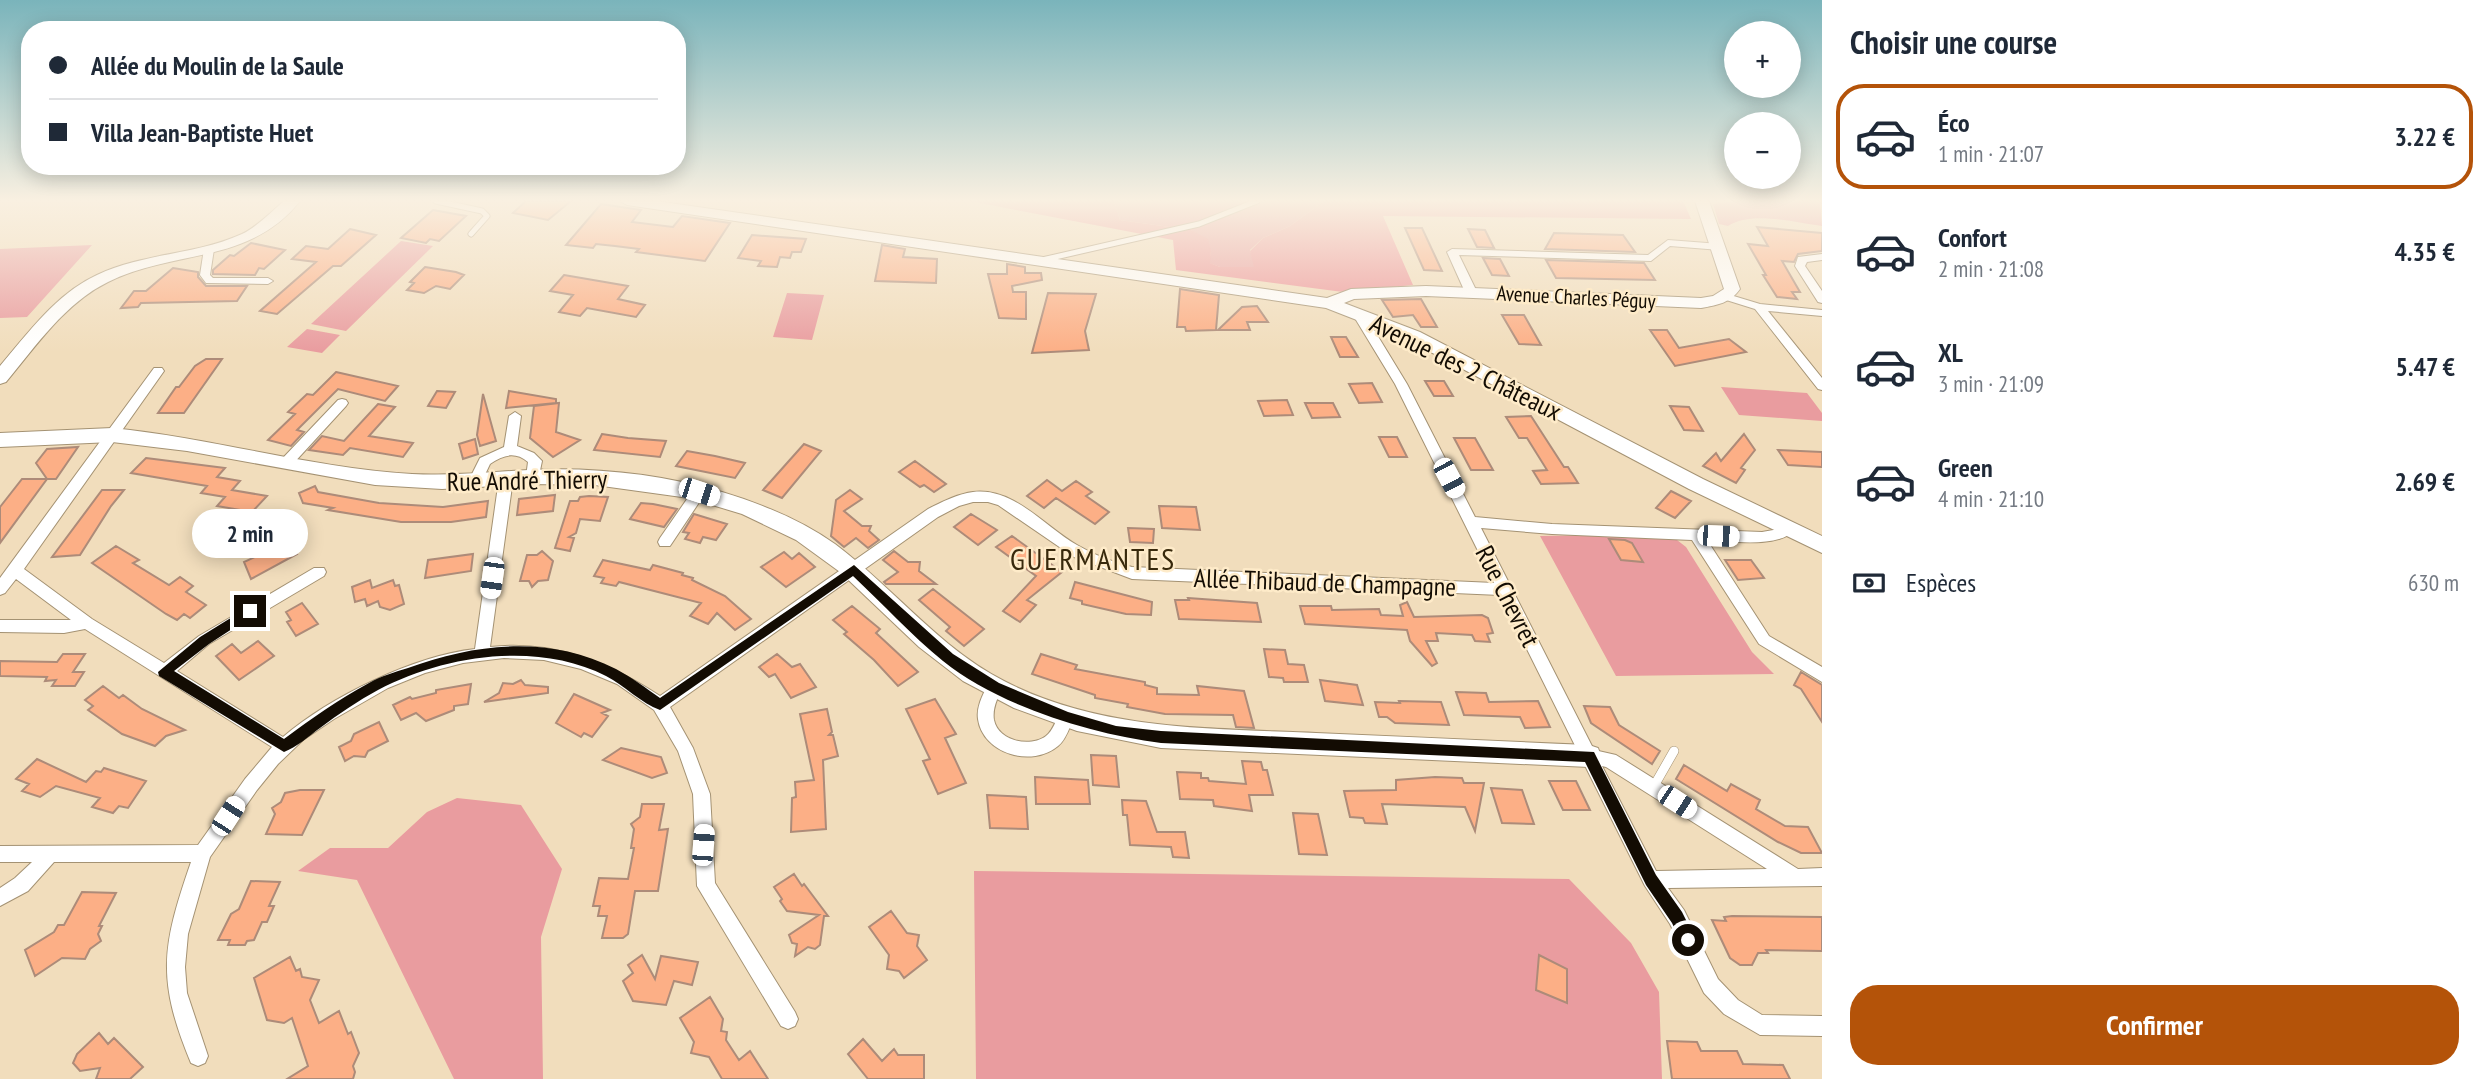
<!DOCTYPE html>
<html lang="fr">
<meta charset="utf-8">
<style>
body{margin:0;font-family:"PT Sans Narrow",sans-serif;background:#f2f2f3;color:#1f2937;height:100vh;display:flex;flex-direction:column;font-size:26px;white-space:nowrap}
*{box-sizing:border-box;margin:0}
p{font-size:23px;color:#747a83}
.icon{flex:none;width:38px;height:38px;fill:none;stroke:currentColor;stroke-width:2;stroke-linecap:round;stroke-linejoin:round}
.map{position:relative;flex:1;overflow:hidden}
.panel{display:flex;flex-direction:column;background:#fff;width:665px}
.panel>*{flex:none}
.hud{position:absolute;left:21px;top:21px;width:665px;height:154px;border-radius:28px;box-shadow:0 4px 18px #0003;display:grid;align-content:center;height:154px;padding:0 28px;background:#fff}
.buttons{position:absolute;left:1724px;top:21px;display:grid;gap:14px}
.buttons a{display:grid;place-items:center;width:77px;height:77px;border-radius:50%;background:#fff;box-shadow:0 4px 18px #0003;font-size:35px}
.end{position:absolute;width:32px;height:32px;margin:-16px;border:9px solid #130c03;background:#fff;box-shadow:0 0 0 4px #fff}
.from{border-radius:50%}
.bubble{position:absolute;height:49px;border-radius:24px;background:#fff;box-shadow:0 4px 18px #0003;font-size:23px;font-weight:700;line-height:49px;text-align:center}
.car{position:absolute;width:21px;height:42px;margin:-21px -10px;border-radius:9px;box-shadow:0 0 5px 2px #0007;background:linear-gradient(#fff 24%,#345 0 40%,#fff 0 76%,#345 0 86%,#fff 0)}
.hud b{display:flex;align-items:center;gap:24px;height:66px;font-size:26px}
.hud b+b{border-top:2px solid #e0e1e3}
.hud i{width:18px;height:18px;background:#1f2937}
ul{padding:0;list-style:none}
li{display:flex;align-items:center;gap:21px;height:105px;margin:0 14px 10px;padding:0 14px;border:4px solid transparent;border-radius:28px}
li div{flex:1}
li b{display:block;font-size:26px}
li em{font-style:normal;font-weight:700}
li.current{border-color:#b45309}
li>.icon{width:63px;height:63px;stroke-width:1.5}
h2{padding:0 28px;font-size:32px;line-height:84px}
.pay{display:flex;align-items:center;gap:18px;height:77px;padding:0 28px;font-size:26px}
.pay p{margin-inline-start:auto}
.cta{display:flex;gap:14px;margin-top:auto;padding:14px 28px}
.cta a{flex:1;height:80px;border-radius:28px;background:#b45309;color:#fff;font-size:28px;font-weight:700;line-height:80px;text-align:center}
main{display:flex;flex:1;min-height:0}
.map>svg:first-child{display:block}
.green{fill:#e99c9f}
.forest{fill:#ed9599}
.building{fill:#fcaf86;stroke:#ad8b79;stroke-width:2}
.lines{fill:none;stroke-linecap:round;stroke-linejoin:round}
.lane-far1-casing{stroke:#a49273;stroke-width:7}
.lane-casing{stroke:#a49273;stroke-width:10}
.street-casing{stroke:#a49273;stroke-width:2}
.secondary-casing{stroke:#a49273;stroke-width:2}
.lane-far1{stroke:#fff;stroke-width:5}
.lane{stroke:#fff;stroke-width:9}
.street{fill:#fff;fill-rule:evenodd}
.secondary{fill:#fff;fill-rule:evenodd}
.route{fill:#130c03}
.labels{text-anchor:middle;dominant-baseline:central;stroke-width:5;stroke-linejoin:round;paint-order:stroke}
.far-street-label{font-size:21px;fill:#130c03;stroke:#feebc9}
.street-label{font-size:26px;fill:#130c03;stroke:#feebc9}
.quarter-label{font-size:30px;letter-spacing:2px;fill:#38290c;stroke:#feebc9}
</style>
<main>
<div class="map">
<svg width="1822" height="1079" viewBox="0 0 1822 1079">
<rect width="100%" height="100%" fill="#f1ddbc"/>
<path class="green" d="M1114,201H1324L1290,226L1263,238L1250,250L1255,267H1220L1209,263L1211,251L1191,230L1120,220Z
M1738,201H1820L1822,226C1795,223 1752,210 1728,226L1719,224L1713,204Z
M401,241L433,246L346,331L311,324Z
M92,245L27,317L0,318V249Z
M787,293L824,295L812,340L773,337Z
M307,329L340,335L322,353L287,347Z
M1721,387L1807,393L1822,413V421L1739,415Z
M1607,535L1677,540L1686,547L1752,652L1774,674L1616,676L1540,536Z
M457,798L521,805L562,869L541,937L543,1079H454L357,880L298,871L330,848H388L427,812Z
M974,871L1569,879L1631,943L1659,992L1662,1079H976Z"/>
<path class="forest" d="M969,201H1114L1120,220L1191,230L1208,239L1211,251L1210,263L1220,267H1254L1250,251L1263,238L1290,226L1324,201H1683L1691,219L1383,216L1413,285L1343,292L1176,270L1173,240Z"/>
<path class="building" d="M526,201H571L548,220L513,213Z
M601,204L641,210L632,222L673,227L682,216L730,223L705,261L636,252L639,249L615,246L596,244L593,248L566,245Z
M433,210L466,216L439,241L430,239L426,243L401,238Z
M1757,227L1822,233V251L1798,254L1794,262L1782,261L1800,292H1792L1797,299L1777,297L1763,275H1766L1748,244L1768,246Z
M1405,228H1422L1442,271L1424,270Z
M350,229L376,235L341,266H333L277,314L260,311L316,262L292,259L306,246L328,249Z
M1468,229L1485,230L1494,248L1477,247Z
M1554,233L1623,235L1635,252L1545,249Z
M752,235L806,239L801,252H792L790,258L780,257L777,267L758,266L761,261L738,258Z
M251,243L285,250L264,269L259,268L255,275L213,274V270L230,255L234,256Z
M882,245L905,249L903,257L937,259L936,283L875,281Z
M1483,258L1500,259L1509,276L1492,275Z
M1546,260L1644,263L1655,280L1556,278Z
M1007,264L1025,267V273H1041L1042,280L1012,286L1013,292H1026V319L999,318L988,274H1007Z
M425,267L456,272L464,275L450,289L436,286L424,293L407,290L414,283L410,282Z
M173,268L198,272V277L206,286H247L237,301L141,303L138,307L121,308L134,291H146Z
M564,275L628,286L618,299L645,305L636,317L587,308L580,316L559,312L573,295L550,291Z
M1180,289L1219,295L1216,330L1186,331L1185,327H1177Z
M1048,293L1096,294L1085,331L1089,350L1032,353Z
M1421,299L1437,327H1421L1413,315L1393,317L1382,300Z
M1257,306L1268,322H1247L1250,330H1218L1242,307Z
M1502,315H1524L1541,345L1519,344Z
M1650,330H1667L1679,348L1729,339L1746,352L1675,366Z
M1331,337H1346L1358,357H1340Z
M206,359H222L184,413H158L176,387H179L195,366Z
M336,372L398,386L385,401L338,389L297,430L304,432L291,446L268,440L295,414L288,412L307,394L313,395Z
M1425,381H1444L1453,396H1434Z
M1372,383L1382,402L1359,403L1349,384Z
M437,391L455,392L446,408L428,406Z
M509,391L556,399V403L506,408Z
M483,394L496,441L480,446L477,435Z
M1287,400L1293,415L1264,416L1258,401Z
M559,403L556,432L580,440L553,457L530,438L534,406Z
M1305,403H1333L1340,417L1312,418Z
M378,404L395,407L369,436L413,443L403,457L350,448L343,455L309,450L322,436L344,441Z
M1670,406L1689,407L1703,431L1684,430Z
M1531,416L1564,467H1568L1578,483L1541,484L1533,471L1547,470L1527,438H1519L1506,417Z
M602,434L628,438L666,441L660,457L594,450Z
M1744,434L1755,450L1741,468L1745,470L1736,483L1703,466L1716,453L1721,461Z
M1379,437H1397L1407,457H1389Z
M1454,438H1475L1493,470H1471Z
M475,439L478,454L463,459L459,444Z
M804,444L821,451L782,498L763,490Z
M78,447L56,479H47L36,463L47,449Z
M1778,450L1822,452V467L1788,465Z
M687,451L715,456L745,463L735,478L676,466Z
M146,458L225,468L217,477L240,481L232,490L267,496L252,512L217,506L225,497L201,493L207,486L131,473Z
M915,461L946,484L934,492L924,485L920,487L899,472Z
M22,479H47L0,543V507Z
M1047,480L1062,491L1076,481L1092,492L1086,496L1109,512L1095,524L1056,498L1044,508L1027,496Z
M315,486L318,492L379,503L443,507L488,501L486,517L451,522H401L328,510L333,508L303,503L299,493Z
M102,490H124L111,506L80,555L52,557Z
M850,490L862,499L844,511L862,526H871L869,531L879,540L868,548L856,538L844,547L831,536L836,500Z
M1671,491L1691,501L1675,518L1656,508Z
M555,495L553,511L517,515L519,499Z
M589,496L608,497L600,521L580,519L576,533L569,537L574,538L570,551L555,548L570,501H578L580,497Z
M641,503L653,504L677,509L664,527L630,519Z
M1159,506L1196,507L1200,530L1162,528Z
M694,514L727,524L716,540L703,537L700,543L685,539L689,533L683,532Z
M971,514L997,530L978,545L954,527Z
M1128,528L1154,529L1153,543L1130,542Z
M1012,536L1062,572L1027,600L1036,605L1020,622L1003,611L1036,576L996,547Z
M1609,539L1625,540L1632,543L1643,562L1621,560Z
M290,541L297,554L251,579L244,562Z
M116,546L139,560L133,563L169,585L180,577L193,586L186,592L206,605L190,618L184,614L177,620L166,614L92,563Z
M542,551L553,561L548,580L538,581L532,587L529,581H520L527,555H537Z
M894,551L908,562H920L919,571L936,584H886L884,582L898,572L883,560Z
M784,552L792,559L799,553L815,567L786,587L761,567Z
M473,554L471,571L425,578L428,560Z
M603,560L650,570L653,565L683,573L682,575L693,578L692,580L725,596L751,619L735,630L717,613L708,624L690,616L701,603L619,582L616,586L601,583L604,578L594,576Z
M1725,560H1751L1764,578L1738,580Z
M370,580L372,588L393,580L395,586L399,585L404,604L390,610L380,607L378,601L367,606L365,599L355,602L352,587Z
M1075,582L1152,602L1151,615L1126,614L1082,604V601L1070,598Z
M933,589L984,629L964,646L946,631L950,627L919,600Z
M1188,598L1257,603L1261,622L1179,619L1175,600H1189Z
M1407,602L1414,617L1482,615L1488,618L1493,633L1487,634L1490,642L1475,641L1472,635L1436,633L1438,641H1426L1437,663L1432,666L1410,641L1407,630L1305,624L1300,606H1331L1332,610L1379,609L1381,615L1403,616L1400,605Z
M302,603L318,624L296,636L287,622L291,620L286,612Z
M852,606L880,629L876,633L918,672L898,686L874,660L844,634L847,632L833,620Z
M258,641L274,656L239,680L216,656L232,644L241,653Z
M1264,649L1285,650L1288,664L1304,665L1308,682H1284L1283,678L1269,677Z
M63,654H85L73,672H84L75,686H52L56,680L45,681L47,677L0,676V661L57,662Z
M777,654L792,667L800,664L816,687L791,698L775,674L769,677L759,667Z
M1041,654L1077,665L1075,669L1145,682V685L1157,688V694L1199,695L1197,686L1244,691L1254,728L1236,727L1233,715L1165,714L1127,707L1128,704L1095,698V695L1032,674Z
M1801,672L1822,685V722L1801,689L1794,685Z
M521,680L525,685L548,687V693L484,702L499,693L503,683L513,684Z
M1320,680L1357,685L1363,705L1325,701Z
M471,684L468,704L454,706V710L426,721L416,713L401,720L393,705L410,697L412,699L436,693V690Z
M103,686L119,698L123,695L142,709L185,730L166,736L155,746L122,734L88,710L93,706L85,700Z
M1456,692L1486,693L1489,702L1538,701L1550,727L1525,728L1520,717L1464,715Z
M574,694L610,710L602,713L608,716L592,737L584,733L581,737L556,723Z
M935,699L956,734L945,738L966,783L938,794L923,761L930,759L906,709Z
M1399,701L1441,702L1449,725L1395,723L1387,717H1379L1375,702L1400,703Z
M1584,706L1610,707L1619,725L1660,751L1652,764L1591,723Z
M827,709L832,732L829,735H833L838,756L823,760L826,829L791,832L792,798L796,797L795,782L814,780L800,714Z
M379,722L388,741L368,751L365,757L354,756L345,761L339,747L351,741L354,734Z
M621,748L661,757L667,773L652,778L603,760Z
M1091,755L1116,756L1119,787L1093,785Z
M37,759L86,782L96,771L101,772L104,768L146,781L128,808L119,806L113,813L92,807L100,798L56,786L40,797L22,791L29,784L16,779Z
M1242,761L1261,762L1263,770H1267L1273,795H1249L1252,811L1214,806L1213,800L1180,799L1177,772L1201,773V778H1208L1209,781L1246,784Z
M1684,765L1727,791L1731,784L1760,800L1756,809L1785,826L1808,827L1822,853H1801L1778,842L1676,779Z
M1035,777L1088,780L1090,804H1036Z
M1435,777L1462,778L1464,783H1484L1475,831L1465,807L1382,804L1387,824L1365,823L1363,818L1350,817L1344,791L1396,790V780Z
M1549,781H1576L1590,810H1563Z
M1491,788L1522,790L1534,824L1502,823Z
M300,790H324L302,835L266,834L275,814L272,808L281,802L285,793Z
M987,795L1026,797L1028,829L990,828Z
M1122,800L1146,801L1157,832H1185L1189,858L1173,857L1171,847L1130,845L1127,815H1123Z
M642,804H664L659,830L668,829L658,891H635L628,934L623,938H602L607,916H598L600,906H593L599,878L628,879L634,848H631L634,829L631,824L640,817Z
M1293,813L1318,814L1327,855L1299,854Z
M794,874L802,886L804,884L828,916H824L820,945L815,949L808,947L795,956L797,944L792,943L789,935L819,915L787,911L780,901L782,899L774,887Z
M251,881L280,882L269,906H274L267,922H262L254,940L247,941L245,945H228L230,940H218L231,914L239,909Z
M82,892L116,893L99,926H102L98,934L101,941L90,949L85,959L62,958L35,976L25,950L54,932L58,925H64Z
M891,911L907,933L919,935L917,946L927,960L904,978L899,971L887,969L889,955L869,927Z
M1732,916L1822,917V951L1766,950L1768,953H1758L1752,965H1740L1730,958L1712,920L1726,921L1724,917Z
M642,955L655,979L661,956L698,962L692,985L674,981L666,1005L633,1001L623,981L633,973L628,965Z
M1539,955L1567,969V1003L1536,990Z
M290,957L296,971L300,969L302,977L319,980L310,1000L319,1023L339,1011L348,1034L351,1032L359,1053L353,1066L355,1072L353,1079H287L308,1066L292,1018L284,1023L267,1020L254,978Z
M710,997L723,1019L721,1031L727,1032L726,1040L739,1060L750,1051L768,1079H722L709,1057L691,1053L694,1042L680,1018Z
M99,1033L108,1044L114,1038L143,1067L130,1079H96L100,1068L80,1071L73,1063L77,1054Z
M863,1039L882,1061L894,1049L898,1055H924V1079H868L848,1054Z
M1667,1041L1697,1042L1701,1051H1737L1743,1064L1783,1065L1790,1079H1672Z"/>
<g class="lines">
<defs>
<path id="lane-far1" d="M436,201L482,211L487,216L471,234
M1042,260L1199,224L1257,201"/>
<path id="lane" d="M1654,786L1674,751"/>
<path id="street" d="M1668,240L1720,244L1725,247L1720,250L1670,246L1651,261L1459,255L1477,292L1471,295L1465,292L1447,252L1452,249L1648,255Z
M209,246L214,249L210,275L213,278H268L273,281L268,284L206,283L200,275L204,249Z
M1822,254V260L1807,262L1805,266L1822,291V303L1818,302L1795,266L1798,257Z
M1727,294L1760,304L1822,310V316L1768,311L1822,378V390L1818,389L1755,309L1723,299L1721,297Z
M1359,312L1365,315L1407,384L1475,517L1552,524L1762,532L1779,529L1788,524L1793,525L1795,529C1781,549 1729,541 1707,540L1769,636L1822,667V682L1759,644L1692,540L1552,534L1481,528L1594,750L1616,755L1798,869L1822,868V886L1668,888L1684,910L1718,979L1738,1000L1762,1015L1822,1016V1036L1760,1035L1724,1014L1704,993L1670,924L1645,886L1500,595L1132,579L1074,557L998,505L988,502H973L959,506L938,517L670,707L693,748L710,794L715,883L795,1012L798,1019L795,1026L788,1029L781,1026L697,886L693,794L678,751L654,710L617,684L581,669L544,660L504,658L463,663L425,673L388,688L334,719L303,740L278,764L257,790L210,857L188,934L185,967L187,993L208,1056L205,1063L198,1066L191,1063C156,979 162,946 191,862H54L28,891L0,906V888L15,878L32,862H0V846L198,845L245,779L272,747L85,629L64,633L0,632V620H71L16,579L5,593L0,595V578L154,368H162L164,371L24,569L92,619L164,663L199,636L314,568H324L326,572L324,576L209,644L177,671L283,737C330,697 413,656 475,649L499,479L506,474L513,479L490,647C554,640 608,662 660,696L928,509C942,502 957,494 973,492C1014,487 1045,527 1077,545C1094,555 1113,562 1132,567L1494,583L1395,384L1353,315ZM1602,766L1606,767L1767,869L1656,871Z
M342,399L346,400L348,403L346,406L291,466H281L279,463L281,460L338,400Z
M515,412L521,416L517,446L534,453L542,461L538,480H528L526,477L528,462C515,451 503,455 490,464L481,483H471L469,480L480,458L504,447L509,416Z
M699,487L706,492L670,546H660L658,542L660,538L694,489Z
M995,680L1001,682L1003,687C998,697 992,708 994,720C998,741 1030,748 1046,736C1053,731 1056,720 1060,712L1066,710L1072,712L1074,717C1070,726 1066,740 1058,746C1032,768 983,754 978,719C976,706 984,693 989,682Z"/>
<path id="secondary" d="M284,201H300C249,265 174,249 108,282C65,303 36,346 6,382L0,384V366C29,332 56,294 97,275C143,253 196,255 242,234C258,226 271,212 284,201Z
M620,201H656L1327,298L1351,289L1426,286L1701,298L1713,296L1724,289L1695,201H1709L1740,289C1730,303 1718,305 1701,308L1426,296L1354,299L1344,303L1420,332L1703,479L1822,536V553L1689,489L1408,340L1326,308L627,205Z
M112,428C213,438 311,468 412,474C451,476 490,472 529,470C594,467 660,474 722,492C762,504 801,520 835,544C894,588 938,647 1004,681C1101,731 1210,728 1316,733C1407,737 1498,741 1589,745L1598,748L1601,756L1598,764L1589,767L1161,748L1077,731L1014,708L963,681L919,647L840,572L796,540L742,514L689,498L595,485L531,484L442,489L375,485L187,451L112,442L0,447V433Z"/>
</defs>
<use href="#lane-far1" class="lane-far1-casing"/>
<use href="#lane" class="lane-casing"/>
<use href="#street" class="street-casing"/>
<use href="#secondary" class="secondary-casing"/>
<use href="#lane-far1" class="lane-far1"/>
<use href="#lane" class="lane"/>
<use href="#street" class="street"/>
<use href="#secondary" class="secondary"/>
</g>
<linearGradient id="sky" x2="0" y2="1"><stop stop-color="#7ab4bb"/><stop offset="0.57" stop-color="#f9f0e1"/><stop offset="1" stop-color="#f9f0e1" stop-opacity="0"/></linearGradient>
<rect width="1822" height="352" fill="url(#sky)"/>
<path class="route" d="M854,565L953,654L999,683L1068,712L1116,726L1161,731L1594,752L1656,875L1682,912L1696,940L1694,946L1688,948L1683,946L1672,923L1646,885L1585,762L1161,743C1091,734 999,706 943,661C911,635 883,604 853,576L660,710C641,703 625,686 606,676C538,641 444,655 378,690C358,701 338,714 320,728C309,736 297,747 284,752L159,676L158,672L200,637L250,606L256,611L255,614L209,644L174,671L284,739C311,719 339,699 369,683C381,676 395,672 408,668C476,643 549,635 616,669C631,677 646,688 660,698Z"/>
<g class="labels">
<g class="far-street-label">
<text transform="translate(1576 297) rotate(3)">Avenue Charles Péguy</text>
</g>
<g class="street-label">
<text transform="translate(1466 367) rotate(26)">Avenue des 2 Châteaux</text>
<text transform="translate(527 480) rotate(-1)">Rue André Thierry</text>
<text transform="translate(1325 582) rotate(2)">Allée Thibaud de Champagne</text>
<text transform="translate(1508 596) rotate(63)">Rue Chevret</text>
</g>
<g class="quarter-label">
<text x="1093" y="558">GUERMANTES</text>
</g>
</g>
</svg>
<div class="buttons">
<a>+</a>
<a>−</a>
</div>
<i class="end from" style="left:1688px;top:940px"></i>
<i class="end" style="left:250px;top:611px"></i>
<div class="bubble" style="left:192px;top:509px;width:116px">2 min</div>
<i class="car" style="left:1449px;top:478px;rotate:152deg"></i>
<i class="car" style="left:699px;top:492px;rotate:108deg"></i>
<i class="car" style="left:1718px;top:536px;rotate:92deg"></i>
<i class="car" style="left:492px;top:578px;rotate:188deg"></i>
<i class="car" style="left:1677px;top:802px;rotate:123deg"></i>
<i class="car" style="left:228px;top:816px;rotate:33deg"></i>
<i class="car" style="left:703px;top:845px;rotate:4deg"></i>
<div class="hud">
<b><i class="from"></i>Allée du Moulin de la Saule</b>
<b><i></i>Villa Jean-Baptiste Huet</b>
</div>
</div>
<section class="panel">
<h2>Choisir une course</h2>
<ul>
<li class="current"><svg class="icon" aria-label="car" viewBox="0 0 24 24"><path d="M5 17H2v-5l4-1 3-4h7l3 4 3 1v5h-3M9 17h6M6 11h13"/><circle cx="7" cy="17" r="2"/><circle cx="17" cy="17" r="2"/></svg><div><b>Éco</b><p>1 min · 21:07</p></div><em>3.22 €</em></li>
<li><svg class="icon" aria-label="car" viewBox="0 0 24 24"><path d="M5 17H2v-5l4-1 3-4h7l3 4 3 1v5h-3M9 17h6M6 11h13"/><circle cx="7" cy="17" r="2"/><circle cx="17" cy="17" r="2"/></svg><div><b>Confort</b><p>2 min · 21:08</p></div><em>4.35 €</em></li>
<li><svg class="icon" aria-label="car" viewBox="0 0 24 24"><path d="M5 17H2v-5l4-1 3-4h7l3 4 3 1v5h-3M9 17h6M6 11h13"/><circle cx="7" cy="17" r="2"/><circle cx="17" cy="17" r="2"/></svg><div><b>XL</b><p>3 min · 21:09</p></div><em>5.47 €</em></li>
<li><svg class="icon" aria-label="car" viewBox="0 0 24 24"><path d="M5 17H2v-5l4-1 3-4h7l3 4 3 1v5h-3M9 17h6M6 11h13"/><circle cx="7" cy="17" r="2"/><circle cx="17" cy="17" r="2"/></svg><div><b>Green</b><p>4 min · 21:10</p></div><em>2.69 €</em></li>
</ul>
<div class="pay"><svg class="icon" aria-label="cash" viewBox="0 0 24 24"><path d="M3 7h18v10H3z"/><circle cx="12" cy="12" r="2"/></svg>Espèces<p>630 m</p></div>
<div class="cta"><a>Confirmer</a></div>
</section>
</main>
